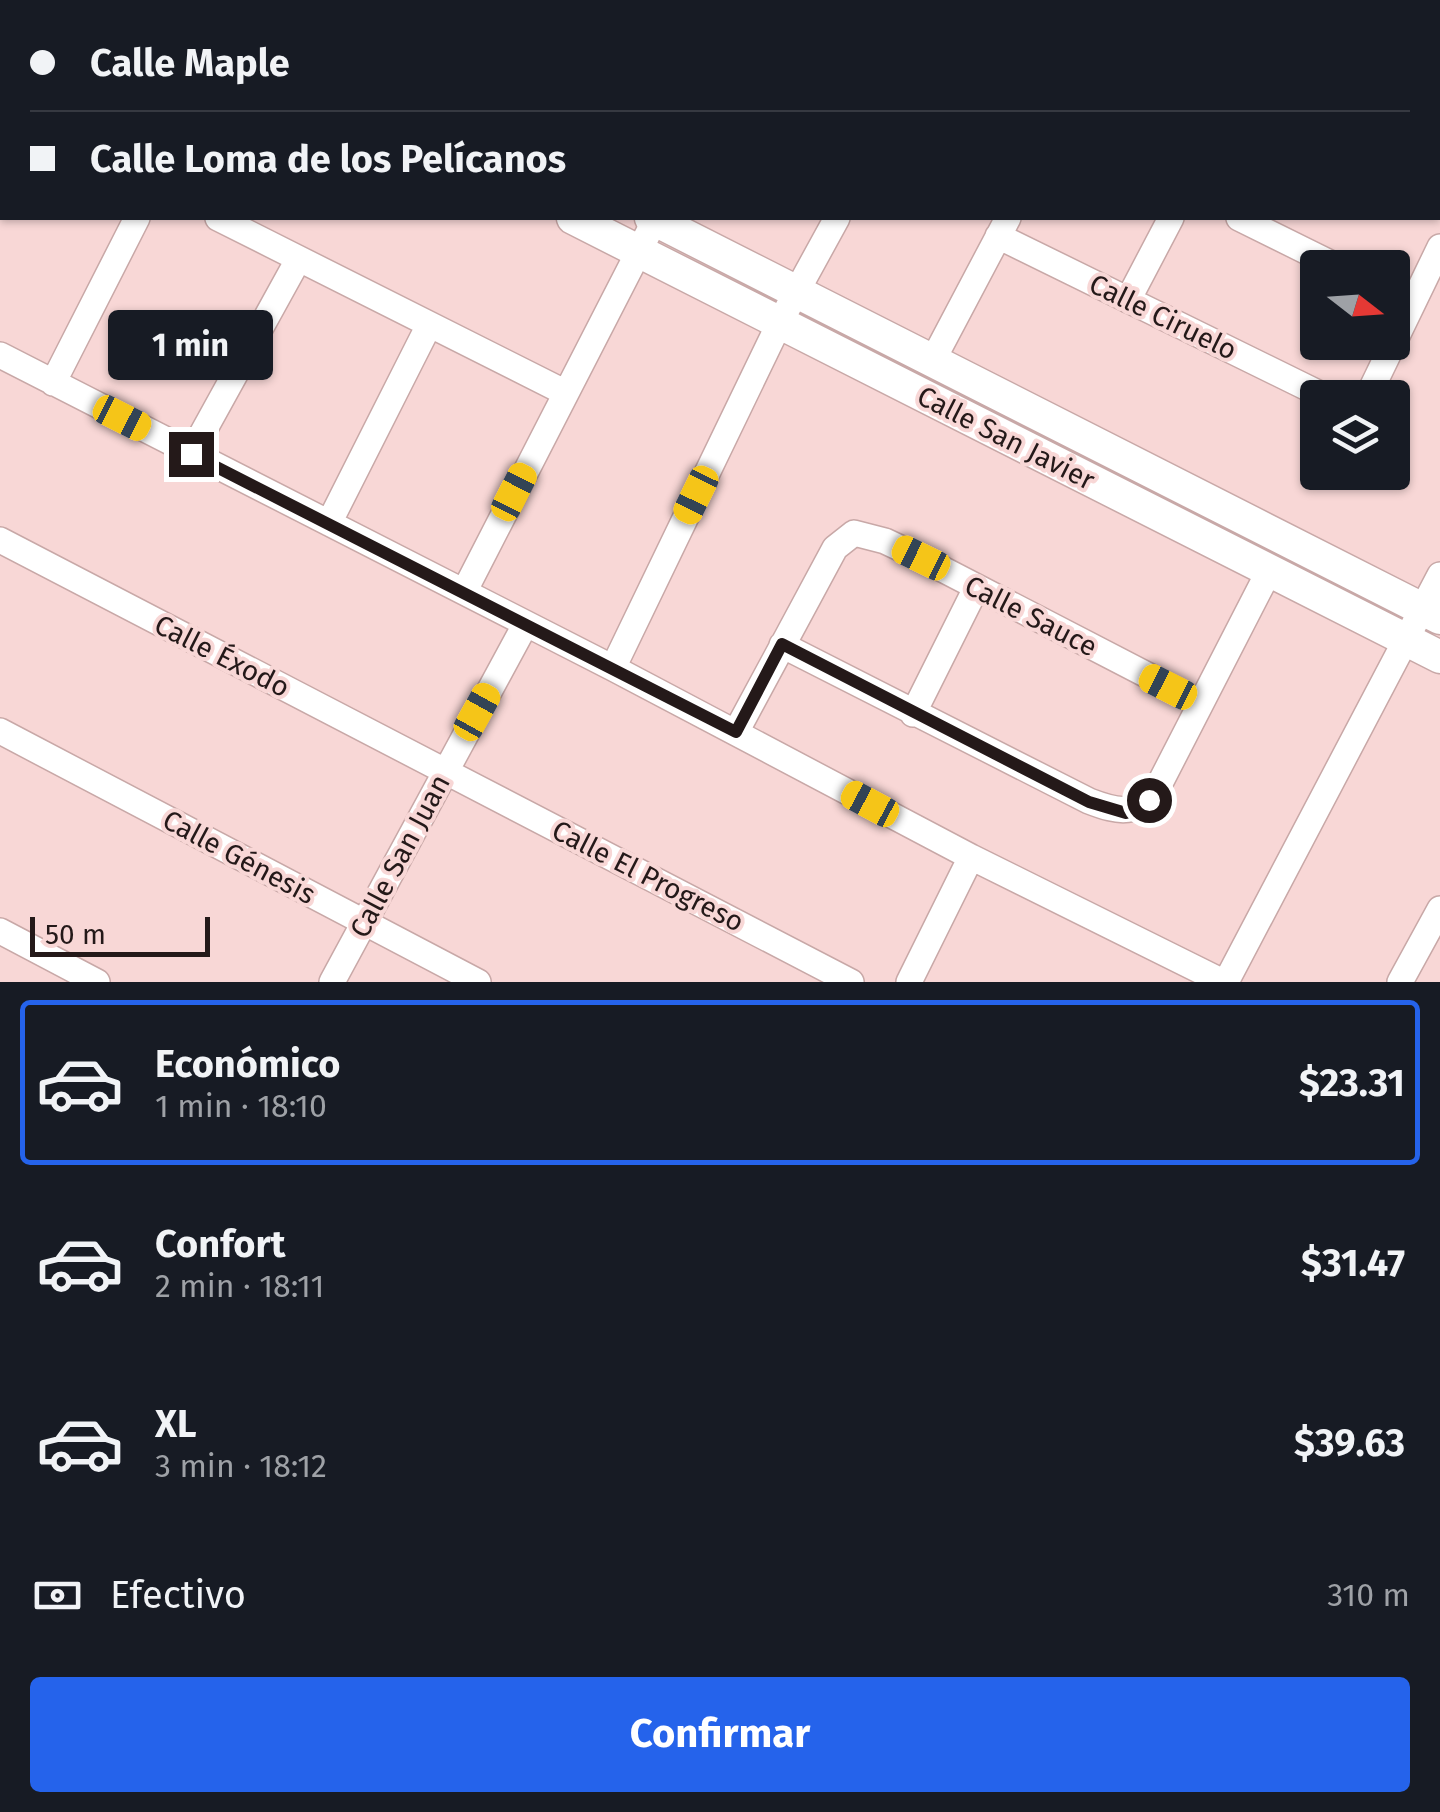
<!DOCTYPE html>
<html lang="es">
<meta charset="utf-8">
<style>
body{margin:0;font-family:"Fira Sans",sans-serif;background:#20242c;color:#f1f3f6;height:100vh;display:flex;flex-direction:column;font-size:38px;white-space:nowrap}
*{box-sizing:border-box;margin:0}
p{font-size:32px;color:#9ea1a6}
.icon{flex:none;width:55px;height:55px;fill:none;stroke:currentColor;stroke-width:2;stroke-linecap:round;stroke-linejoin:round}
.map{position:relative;height:982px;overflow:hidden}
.details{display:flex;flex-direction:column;background:#171b24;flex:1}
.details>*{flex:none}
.banner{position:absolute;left:0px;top:0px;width:1440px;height:220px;box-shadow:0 2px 8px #0004;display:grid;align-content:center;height:220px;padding:0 30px;background:#171b24}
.needle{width:65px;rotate:107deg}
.controls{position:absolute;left:1300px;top:250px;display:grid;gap:20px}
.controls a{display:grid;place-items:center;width:110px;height:110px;border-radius:10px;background:#171b24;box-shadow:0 2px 8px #0004;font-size:50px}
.scale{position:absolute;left:30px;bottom:25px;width:180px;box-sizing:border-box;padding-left:10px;border:5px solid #241919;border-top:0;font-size:28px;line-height:35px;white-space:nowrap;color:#241919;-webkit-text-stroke:8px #f8d7d6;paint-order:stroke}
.end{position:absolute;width:45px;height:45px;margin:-22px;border:12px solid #241919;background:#fff;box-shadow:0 0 0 5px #fff}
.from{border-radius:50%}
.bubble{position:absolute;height:70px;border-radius:10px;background:#171b24;box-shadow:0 2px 8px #0004;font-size:32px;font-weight:700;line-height:70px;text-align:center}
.car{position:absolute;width:30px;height:60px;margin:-30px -15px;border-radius:12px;box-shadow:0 0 8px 2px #0007;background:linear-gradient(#f5c518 24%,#345 0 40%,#f5c518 0 76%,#345 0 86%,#f5c518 0)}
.banner b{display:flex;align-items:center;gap:35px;height:95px;font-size:38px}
.banner b+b{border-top:2px solid #363941}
.banner i{width:25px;height:25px;background:#f1f3f6}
ul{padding:18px 0 0;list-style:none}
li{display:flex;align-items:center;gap:30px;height:165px;margin:0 20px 15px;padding:0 10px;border:5px solid transparent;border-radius:10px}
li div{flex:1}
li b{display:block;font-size:38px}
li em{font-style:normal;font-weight:700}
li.selected{border-color:#2563eb}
li>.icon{width:90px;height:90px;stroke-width:1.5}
.pay{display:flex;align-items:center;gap:25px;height:110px;padding:0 30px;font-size:38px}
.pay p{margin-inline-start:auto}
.action{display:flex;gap:20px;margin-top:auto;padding:20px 30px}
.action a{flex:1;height:115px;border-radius:10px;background:#2563eb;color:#fff;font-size:40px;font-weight:700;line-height:115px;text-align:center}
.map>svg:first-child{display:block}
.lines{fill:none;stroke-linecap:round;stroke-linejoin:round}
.minor-casing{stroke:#c8a8a7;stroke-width:28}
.tertiary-casing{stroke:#c8a8a7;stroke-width:35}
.minor{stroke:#fff;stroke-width:25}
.tertiary{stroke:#fff;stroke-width:32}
.route{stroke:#241919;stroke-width:12}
.labels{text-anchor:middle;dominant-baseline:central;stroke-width:8;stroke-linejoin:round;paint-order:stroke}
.street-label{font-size:28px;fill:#241919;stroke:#f8d7d6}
</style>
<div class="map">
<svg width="1440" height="982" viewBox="0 0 1440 982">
<rect width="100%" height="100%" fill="#f8d7d6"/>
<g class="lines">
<defs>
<path id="minor" d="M565,0L570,2
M1149,0L1154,2
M124,2L126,0
M597,2L599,0
M771,2L772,0
M953,2L954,0
M1438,136L1440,137
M0,152L2,148
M218,218L564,392
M1239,218L1340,268
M998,236L1328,398
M1128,300L1171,218
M0,355L613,668L971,857L1223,982
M933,360L1008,218
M53,383L137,218
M1367,398L1440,247
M191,454L298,260
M329,523L428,327
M0,540L851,982
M464,592L656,218
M782,645L1089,801C1120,813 1138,816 1158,787L1268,573
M613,668L780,322L837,218
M913,714L976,588
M0,731L478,982
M736,732L835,548L854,533L885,541L921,558L1201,703
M0,931L97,982
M332,982L525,625
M909,982L971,857
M1226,982L1440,575
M1400,982L1440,909"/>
<path id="tertiary" d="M143,0L148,2
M223,0L227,2
M573,218L1440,657
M651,218L1440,618"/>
</defs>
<use href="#minor" class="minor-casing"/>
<use href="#tertiary" class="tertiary-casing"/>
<use href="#minor" class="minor"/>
<use href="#tertiary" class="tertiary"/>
</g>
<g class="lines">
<path class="route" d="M191,454L736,732L782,644L1089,802L1126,813L1149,800"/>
</g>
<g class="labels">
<g class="street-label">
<text transform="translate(1163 317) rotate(26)">Calle Ciruelo</text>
<text transform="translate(1006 438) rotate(27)">Calle San Javier</text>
<text transform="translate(1031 616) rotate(27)">Calle Sauce</text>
<text transform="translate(222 656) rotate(27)">Calle Éxodo</text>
<text transform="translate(400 856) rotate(-62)">Calle San Juan</text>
<text transform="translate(239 857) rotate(28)">Calle Génesis</text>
<text transform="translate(648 876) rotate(27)">Calle El Progreso</text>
</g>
</g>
</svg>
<div class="controls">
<a><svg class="needle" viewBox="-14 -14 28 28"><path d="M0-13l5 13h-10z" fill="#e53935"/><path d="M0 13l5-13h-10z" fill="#9ea1a6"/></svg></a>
<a><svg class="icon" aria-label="layers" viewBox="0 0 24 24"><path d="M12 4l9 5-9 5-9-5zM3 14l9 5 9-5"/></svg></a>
</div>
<div class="scale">50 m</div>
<i class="end from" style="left:1149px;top:800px"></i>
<i class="end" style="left:191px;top:454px"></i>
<div class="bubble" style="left:108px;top:310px;width:165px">1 min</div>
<i class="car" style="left:122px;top:418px;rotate:117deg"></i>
<i class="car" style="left:514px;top:492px;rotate:27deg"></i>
<i class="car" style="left:696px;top:495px;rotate:206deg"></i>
<i class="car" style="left:921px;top:558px;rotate:296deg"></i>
<i class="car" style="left:1168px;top:687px;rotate:297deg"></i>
<i class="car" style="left:477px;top:712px;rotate:29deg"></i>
<i class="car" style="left:870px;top:804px;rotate:298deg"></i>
<div class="banner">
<b><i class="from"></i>Calle Maple</b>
<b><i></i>Calle Loma de los Pelícanos</b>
</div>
</div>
<section class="details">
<ul>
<li class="selected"><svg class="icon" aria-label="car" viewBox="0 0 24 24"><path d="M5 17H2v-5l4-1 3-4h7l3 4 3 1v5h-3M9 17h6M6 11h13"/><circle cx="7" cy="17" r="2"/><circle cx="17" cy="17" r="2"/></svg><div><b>Económico</b><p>1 min · 18:10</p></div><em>$23.31</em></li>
<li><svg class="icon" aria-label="car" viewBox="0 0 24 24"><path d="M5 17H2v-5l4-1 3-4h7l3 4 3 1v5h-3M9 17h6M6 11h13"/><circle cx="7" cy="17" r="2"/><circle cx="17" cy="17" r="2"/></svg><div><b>Confort</b><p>2 min · 18:11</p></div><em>$31.47</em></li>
<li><svg class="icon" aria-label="car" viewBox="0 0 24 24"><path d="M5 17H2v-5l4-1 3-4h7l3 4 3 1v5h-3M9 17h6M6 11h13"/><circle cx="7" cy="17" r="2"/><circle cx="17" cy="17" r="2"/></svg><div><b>XL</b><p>3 min · 18:12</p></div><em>$39.63</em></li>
</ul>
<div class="pay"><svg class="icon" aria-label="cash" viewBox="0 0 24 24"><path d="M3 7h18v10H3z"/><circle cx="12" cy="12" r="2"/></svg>Efectivo<p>310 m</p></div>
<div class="action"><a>Confirmar</a></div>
</section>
